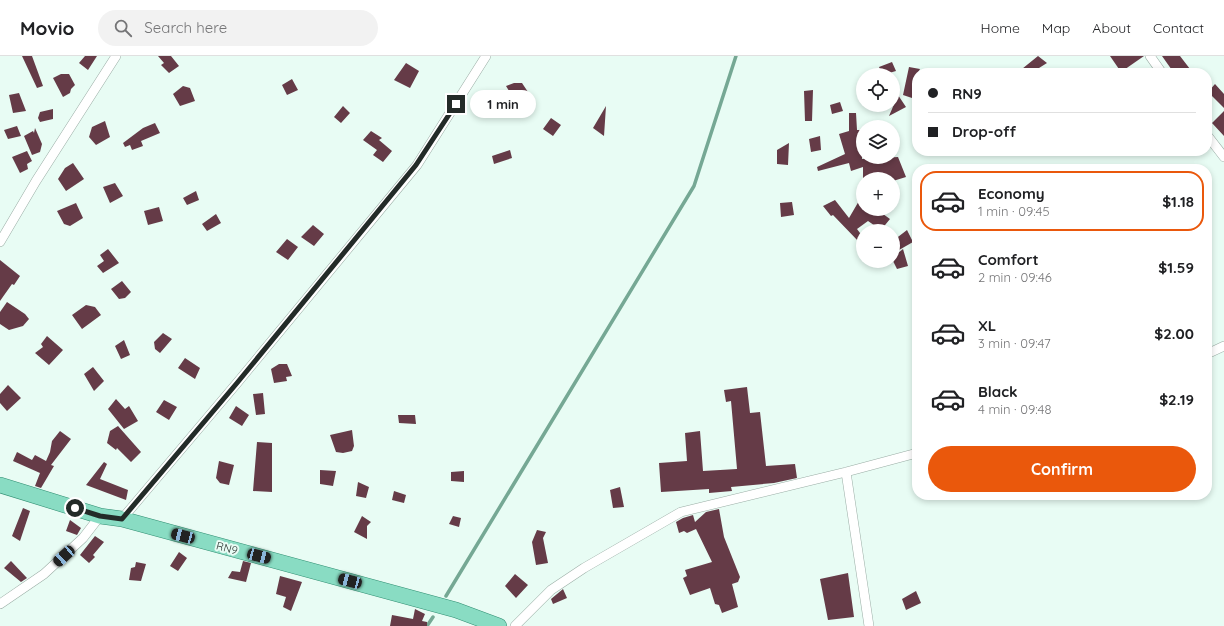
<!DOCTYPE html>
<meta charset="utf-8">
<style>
body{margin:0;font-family:Quicksand,sans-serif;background:#f2f2f2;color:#202124;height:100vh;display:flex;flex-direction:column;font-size:15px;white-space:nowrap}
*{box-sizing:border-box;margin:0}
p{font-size:13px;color:#757577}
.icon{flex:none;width:22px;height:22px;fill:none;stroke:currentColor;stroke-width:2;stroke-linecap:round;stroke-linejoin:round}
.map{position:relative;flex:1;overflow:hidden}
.sheet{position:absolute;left:912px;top:108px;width:300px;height:336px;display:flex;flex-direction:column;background:#fff;border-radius:16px;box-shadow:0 2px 6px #0003}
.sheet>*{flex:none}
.guide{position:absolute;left:912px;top:12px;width:300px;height:88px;border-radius:16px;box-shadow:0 2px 6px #0003;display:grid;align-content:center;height:88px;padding:0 16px;background:#fff}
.controls{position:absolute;left:856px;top:12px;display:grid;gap:8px}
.controls a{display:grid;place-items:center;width:44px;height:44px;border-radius:50%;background:#fff;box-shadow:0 2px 6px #0003;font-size:20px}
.end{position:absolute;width:18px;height:18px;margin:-9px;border:5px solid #232b28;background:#fff;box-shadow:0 0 0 2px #fff}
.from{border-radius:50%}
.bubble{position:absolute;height:28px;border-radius:14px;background:#fff;box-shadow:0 2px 6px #0003;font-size:13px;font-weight:700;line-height:28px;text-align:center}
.car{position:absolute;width:12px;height:24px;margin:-12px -6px;border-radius:5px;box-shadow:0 0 3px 1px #0007;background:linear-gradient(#222 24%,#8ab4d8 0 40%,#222 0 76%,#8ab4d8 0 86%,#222 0)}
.guide b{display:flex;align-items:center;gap:14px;height:38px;font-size:15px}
.guide b+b{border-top:1px solid #e0e0e0}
.guide i{width:10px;height:10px;background:#202124}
ul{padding:7px 0 0;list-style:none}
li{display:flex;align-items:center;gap:12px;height:60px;margin:0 8px 6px;padding:0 8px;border:2px solid transparent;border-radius:16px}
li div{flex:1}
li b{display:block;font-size:15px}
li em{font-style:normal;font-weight:700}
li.current{border-color:#ea580c}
li>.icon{width:36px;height:36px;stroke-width:1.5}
.cta{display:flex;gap:8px;margin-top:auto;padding:8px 16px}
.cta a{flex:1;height:46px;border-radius:24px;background:#ea580c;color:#fff;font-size:16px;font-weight:700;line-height:46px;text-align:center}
header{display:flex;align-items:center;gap:24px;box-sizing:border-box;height:56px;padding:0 20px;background:#fff;border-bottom:1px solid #e0e0e0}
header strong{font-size:19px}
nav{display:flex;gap:22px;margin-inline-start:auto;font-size:14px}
.search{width:280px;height:36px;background:#f2f2f2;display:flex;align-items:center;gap:10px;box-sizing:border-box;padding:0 14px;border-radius:22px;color:#757577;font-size:15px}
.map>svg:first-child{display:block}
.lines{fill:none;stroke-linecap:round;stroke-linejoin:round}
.stream{stroke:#75a894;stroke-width:3.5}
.building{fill:#653b47}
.street-casing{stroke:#9aada5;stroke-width:10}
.primary-casing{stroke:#328f73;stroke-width:16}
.street{stroke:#fff;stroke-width:9}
.primary{stroke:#89dcc3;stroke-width:15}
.route{stroke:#232b28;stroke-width:5}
.labels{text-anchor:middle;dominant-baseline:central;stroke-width:4;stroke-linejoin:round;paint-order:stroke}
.street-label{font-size:11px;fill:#232b28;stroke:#e8fcf4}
</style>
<header>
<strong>Movio</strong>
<div class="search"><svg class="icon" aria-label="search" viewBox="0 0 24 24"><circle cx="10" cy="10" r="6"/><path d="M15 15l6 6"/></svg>Search here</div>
<nav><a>Home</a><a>Map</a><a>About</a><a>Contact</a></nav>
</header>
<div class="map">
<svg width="1224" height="570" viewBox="0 0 1224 570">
<rect width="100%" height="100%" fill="#e8fcf4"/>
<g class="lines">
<path class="stream" d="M446,540L694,130L736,0
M427,570L433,561"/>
</g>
<path class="building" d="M22,0H32L43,30L37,32Z
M85,0H97L88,14L79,7Z
M158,0H171L179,10L169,17L161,9L164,7Z
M1038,0L1047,7L1031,17H1017Z
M1110,0H1144L1121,16Z
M1162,0H1180L1190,13L1186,17H1174Z
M892,6L896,15L882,19L879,11Z
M406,7L419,15L410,32L394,24Z
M909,11L920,13L918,17H917L912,42L903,39Z
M61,18H69L75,29L71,33L70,37L63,41L53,22Z
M292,23L298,34L287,39L282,29Z
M514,27H522L528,36L514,43L506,30Z
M1215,28L1224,38V52L1208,36Z
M183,30L190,32L195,45L180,50L173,38Z
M813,34L812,65H805L804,35Z
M19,37L26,55L13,57L9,39Z
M898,39L906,51L889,60Z
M840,46L843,55L832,58L830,49Z
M343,50L350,57L341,67L334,61Z
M606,50L604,80L593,72Z
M53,53V63L40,66L38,62L40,56Z
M1224,55V80L1212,67Z
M849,57H856L857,74H863L862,103L898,101L906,121L893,125V123H863V111L851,115L849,107L818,115L817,111L845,98L839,78L849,75Z
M551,62L561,69L553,80L543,73Z
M105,65L110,81L96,89L89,81L92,71Z
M155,67L160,77L141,85L143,90L132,94L130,89L125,91L123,87L143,72Z
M17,70L21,80L8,83L4,74Z
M35,72L42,88L40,96L32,99L24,80L33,75L34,77Z
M371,75L382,82L379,84L392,95L383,106L373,99L377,94L363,84Z
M820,80L821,94L811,96L809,83Z
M789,87L788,109L777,108V94Z
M510,94L512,102L494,108L492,100Z
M27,95L32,105L27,108L28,113L20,117L12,101Z
M73,107L84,123L66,135L58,123L65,112Z
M115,127L123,140L110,147L103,131Z
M196,135L199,144L187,149L183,142Z
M863,138V153H876L890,163L881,174L868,165L857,173L863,181L859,186L833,159L831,160L823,150L835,144L849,162Z
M792,146L794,159L781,161L780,147Z
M76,147L83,162L70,170L64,168L57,155Z
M159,151L163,165L148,169L144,155Z
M216,158L221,167L207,175L202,168Z
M313,169L324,178L314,190L301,181Z
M907,174L913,186L899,194L894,184Z
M287,183L298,191L288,204L276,196Z
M108,193L119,207L103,217L97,210L104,205L100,199Z
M903,193L908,210L897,213L893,205V201Z
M0,204L20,220L14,229L12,228L0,245Z
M122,225L131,236L125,242L119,243L111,233Z
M7,246L25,258L29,263L23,270L9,274L0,268V256Z
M86,249L95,251L101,259L82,273L72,259Z
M163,277L172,283L160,297L155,293L154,286Z
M47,280L63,294L49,309L35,297L43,291L41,288Z
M124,284L130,299L121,303L115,290Z
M185,302L200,312L195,323L178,312Z
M279,308H287L292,320L286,321L287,325L274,327L271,313Z
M93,311L104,325L94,335L84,318Z
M8,329L21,342L7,355L0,347V338Z
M747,331L750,357L760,356L766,410L795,408L797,422L774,427L731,431L732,435L709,437V433L661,436L659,407L687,405L685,377L700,375L703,415L737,413L731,345L726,346L724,334Z
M263,337L265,358L256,359L253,338Z
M116,343L125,353L129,350L138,365L124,373L108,353Z
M164,344L177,351L169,364L156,356Z
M236,350L249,359L242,370L229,362Z
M398,359H415L416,368L399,367Z
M118,370L141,396L131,406L117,392L116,394L107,387L110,375Z
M352,374L354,390L352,395L343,397L336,396L330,379Z
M60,375L71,383L51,409L54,410L41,432L35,430L40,417L13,405L17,396L32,404L35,399L46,405L50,396L52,385Z
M257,386L272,387V436L253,435Z
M219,405L234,409L229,429L220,427L216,422Z
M104,406L107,408L100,423L128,434L126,444L86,429Z
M320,414L336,415L333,430L320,428Z
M464,415V426L451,425V416Z
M358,426L369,431L366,442L356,440Z
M620,431L624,451L613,452L610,434Z
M394,435L406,439L404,447L392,444Z
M23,452L30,455L20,485L12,480Z
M719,453L724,481L740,521L738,526L732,528L738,551L722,557L719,549L715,548L710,532L690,539L683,522L687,520L685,514L712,506L696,473L687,477L684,475L679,477L676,466L683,462L693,459L695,466L706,456Z
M362,460L371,466L367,470V483L354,476Z
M453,460L461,462L459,471L449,468Z
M70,464L81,472L77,479L66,475Z
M537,474L546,476L543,482L548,507L536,509L532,486Z
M95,480L104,486L93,499L95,501L89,507L80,499Z
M179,496L187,502L178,515L170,510Z
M11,505L27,522L21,526L4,512Z
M243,505L251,507L246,526L228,522L232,515L240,516Z
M136,506L146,508L141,525L129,524L131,512L135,511Z
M848,517L854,561L828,564L820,523Z
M515,518L528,529L516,542L505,530Z
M280,520L302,526L291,555L283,551L286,541L276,538Z
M563,533L567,542L553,548L551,543Z
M916,535L921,547L906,554L902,543Z
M415,553L425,558L422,565L427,566V570H390L392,559L413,563Z"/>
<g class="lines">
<defs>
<path id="street" d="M1150,0L1162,17
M1207,79L1224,101
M0,186L36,125L116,0
M1207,298L1224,290
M846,416L869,570
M122,463L237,327L417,109L486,0
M0,548L44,518L83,482L100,460
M515,570L551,534L584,512L681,456L846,416L917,397"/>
<path id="primary" d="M0,429L100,460L122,463L456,554L499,570"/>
</defs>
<use href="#street" class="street-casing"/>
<use href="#primary" class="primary-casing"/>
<use href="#street" class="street"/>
<use href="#primary" class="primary"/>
</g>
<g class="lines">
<path class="route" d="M75,452L100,460L122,463L237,327L416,109L456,48"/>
</g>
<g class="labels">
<g class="street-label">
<text transform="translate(227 492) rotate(15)">RN9</text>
</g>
</g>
</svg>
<div class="controls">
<a><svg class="icon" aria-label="locate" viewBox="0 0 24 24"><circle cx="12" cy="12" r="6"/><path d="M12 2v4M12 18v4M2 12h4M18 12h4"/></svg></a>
<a><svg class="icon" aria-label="layers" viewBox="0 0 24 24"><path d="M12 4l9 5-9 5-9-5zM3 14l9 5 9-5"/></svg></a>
<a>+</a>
<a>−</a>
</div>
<i class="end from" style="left:75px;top:452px"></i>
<i class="end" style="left:456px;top:48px"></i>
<div class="bubble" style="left:470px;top:34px;width:66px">1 min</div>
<i class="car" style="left:183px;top:480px;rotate:285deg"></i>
<i class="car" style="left:64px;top:500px;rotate:228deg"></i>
<i class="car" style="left:259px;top:500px;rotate:105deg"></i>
<i class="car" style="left:350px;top:525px;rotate:285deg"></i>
<div class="guide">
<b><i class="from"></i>RN9</b>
<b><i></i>Drop-off</b>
</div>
<section class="sheet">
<ul>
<li class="current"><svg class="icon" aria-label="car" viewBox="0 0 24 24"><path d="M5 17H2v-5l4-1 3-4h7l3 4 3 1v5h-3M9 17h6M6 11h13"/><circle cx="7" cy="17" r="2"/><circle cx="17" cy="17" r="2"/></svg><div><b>Economy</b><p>1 min · 09:45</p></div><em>$1.18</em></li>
<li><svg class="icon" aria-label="car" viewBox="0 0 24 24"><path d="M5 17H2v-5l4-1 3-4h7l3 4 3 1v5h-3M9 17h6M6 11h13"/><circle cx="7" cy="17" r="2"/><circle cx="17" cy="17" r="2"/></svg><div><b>Comfort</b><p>2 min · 09:46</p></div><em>$1.59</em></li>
<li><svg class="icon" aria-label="car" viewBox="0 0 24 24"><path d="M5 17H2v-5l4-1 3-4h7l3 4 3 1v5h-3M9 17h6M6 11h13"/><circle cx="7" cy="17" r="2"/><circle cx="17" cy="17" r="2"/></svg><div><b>XL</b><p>3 min · 09:47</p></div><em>$2.00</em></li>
<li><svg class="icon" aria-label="car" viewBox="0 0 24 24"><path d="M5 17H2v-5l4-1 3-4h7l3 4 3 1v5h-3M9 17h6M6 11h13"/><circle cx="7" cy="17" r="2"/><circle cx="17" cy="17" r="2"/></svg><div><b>Black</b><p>4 min · 09:48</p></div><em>$2.19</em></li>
</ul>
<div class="cta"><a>Confirm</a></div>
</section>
</div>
